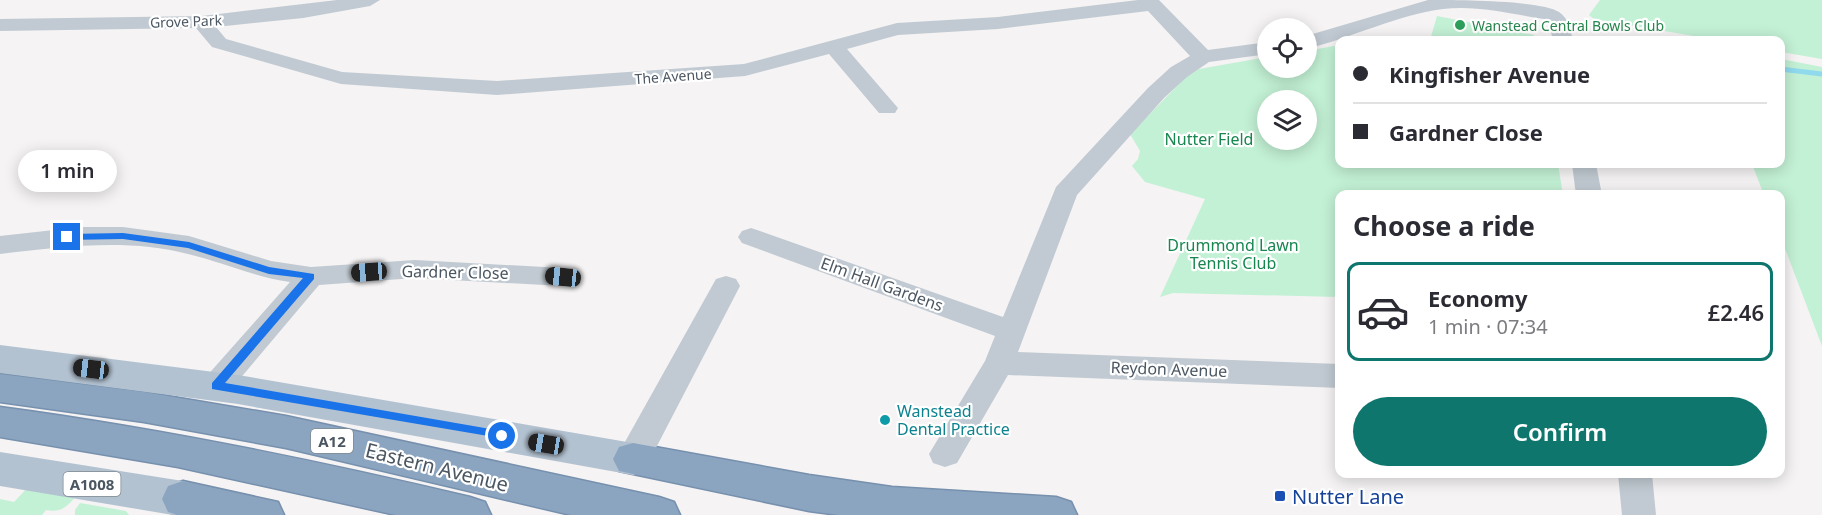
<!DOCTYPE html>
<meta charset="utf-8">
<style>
body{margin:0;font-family:"Noto Sans",sans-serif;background:#f7f7f7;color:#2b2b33;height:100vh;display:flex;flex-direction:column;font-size:22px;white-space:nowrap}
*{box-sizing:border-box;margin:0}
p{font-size:20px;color:#7c7c81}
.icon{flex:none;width:33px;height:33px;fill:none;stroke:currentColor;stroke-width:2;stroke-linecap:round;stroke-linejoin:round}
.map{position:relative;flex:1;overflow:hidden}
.side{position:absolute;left:1335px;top:190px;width:450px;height:288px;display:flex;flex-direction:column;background:#fff;border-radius:12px;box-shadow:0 3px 15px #0003}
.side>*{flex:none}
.hud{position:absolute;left:1335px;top:36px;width:450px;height:132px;border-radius:12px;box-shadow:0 3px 15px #0003;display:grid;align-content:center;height:132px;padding:0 18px;background:#fff}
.fabs{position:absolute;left:1257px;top:18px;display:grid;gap:12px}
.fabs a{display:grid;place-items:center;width:60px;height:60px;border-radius:50%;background:#fff;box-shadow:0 3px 15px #0003;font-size:30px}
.end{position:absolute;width:27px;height:27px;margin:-14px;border:8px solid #1a73e8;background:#fff;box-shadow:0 0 0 3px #fff}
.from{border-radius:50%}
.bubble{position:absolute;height:42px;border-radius:21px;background:#fff;box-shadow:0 3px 15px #0003;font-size:20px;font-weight:600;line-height:42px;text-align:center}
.car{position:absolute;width:18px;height:36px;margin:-18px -9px;border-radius:8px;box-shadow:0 0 4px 2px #0007;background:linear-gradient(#222 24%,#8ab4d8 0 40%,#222 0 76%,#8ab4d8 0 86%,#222 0)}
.hud b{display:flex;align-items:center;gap:21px;height:57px;font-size:22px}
.hud b+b{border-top:2px solid #e1e1e2}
.hud i{width:15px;height:15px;background:#2b2b33}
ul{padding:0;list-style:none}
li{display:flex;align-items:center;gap:18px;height:99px;margin:0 12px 9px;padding:0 6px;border:3px solid transparent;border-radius:12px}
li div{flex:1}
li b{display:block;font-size:22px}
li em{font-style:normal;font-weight:600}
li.active{border-color:#0f766e}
li>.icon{width:54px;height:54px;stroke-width:1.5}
h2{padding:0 18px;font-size:27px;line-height:72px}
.cta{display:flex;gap:12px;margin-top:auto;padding:12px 18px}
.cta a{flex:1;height:69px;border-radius:36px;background:#0f766e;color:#fff;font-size:24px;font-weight:600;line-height:69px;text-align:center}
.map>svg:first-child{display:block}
.green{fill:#c3f1d5;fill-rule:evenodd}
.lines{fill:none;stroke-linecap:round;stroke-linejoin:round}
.stream{stroke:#90daee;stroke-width:5}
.highway-casing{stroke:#7690ad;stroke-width:3}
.minor{fill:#c1cad2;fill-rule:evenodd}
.major{fill:#b3c2d1;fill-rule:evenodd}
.highway{fill:#8ba5c1;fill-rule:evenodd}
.route{fill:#1a73e8}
.leisure-dot{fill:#2e9e5b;stroke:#fff;stroke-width:2}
.culture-dot{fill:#0f9aa8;stroke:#fff;stroke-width:2}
.transit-dot{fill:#1a4fb4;stroke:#fff;stroke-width:2}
.labels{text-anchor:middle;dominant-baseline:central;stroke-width:4.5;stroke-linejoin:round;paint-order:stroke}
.far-street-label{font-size:14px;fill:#4a5661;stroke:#fff}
.far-leisure-label{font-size:14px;fill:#27864d;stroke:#fff;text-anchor:start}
.shield{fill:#fff;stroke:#808990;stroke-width:1.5}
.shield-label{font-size:15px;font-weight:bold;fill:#4a5661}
.park-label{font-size:16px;fill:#17864f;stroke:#fff}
.street-label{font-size:16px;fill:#4a5661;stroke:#fff}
.culture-label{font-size:16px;fill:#0d838f;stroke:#fff;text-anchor:start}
.near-street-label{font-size:20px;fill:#4a5661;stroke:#fff}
.near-transit-label{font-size:20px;fill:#164399;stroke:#fff;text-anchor:start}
</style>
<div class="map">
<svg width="1822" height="515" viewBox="0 0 1822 515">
<rect width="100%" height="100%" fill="#f5f3f3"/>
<path class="green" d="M1600,0H1822V59L1781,52L1780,40H1717L1594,19L1589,15Z
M1437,16L1534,35V40H1430Z
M1339,45L1340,164H1558L1563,195H1340L1339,297L1173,293L1160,297L1205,199L1145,182L1132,166L1138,159L1140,151L1130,134L1186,77L1199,69L1267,57L1268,68H1306L1307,51ZM1268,100H1306V140H1268Z
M1781,59L1822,67V346L1781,238L1780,195H1764L1752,164H1780Z
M30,485L78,494C67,506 63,513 46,510L42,515H0V499L14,502Z
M80,503L126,511L129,515H75V510Z"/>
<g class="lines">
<path class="stream" d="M1780,69L1822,74"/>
<defs>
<path id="highway" d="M0,374L144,392L286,416L659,497L674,502L680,515H571L286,448L144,422L0,402Z
M0,407C158,428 314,460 470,497L485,502L491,515H396L178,467L0,437Z
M633,443L809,475L892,487L1056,497L1071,502L1077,515H839L809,511L619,471L613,459L619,447Z
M183,481L278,502L284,515H178L168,512L162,499L168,486Z"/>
</defs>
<use href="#highway" class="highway-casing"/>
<path class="minor" d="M337,0H380L370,6L303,18L216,27L226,39L342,72L497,81L744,64L897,23L998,17L1138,0H1159L1208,50L1268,42V54L1209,62L1187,77L1164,98L1077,195L1018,352L1340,364V388L1008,375L957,463L945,467L933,463L929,454L985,361L995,336L742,243L738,237L742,231L751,228L760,231L1003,317L1056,187L1148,88L1171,67L1190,56L1148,11L998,29L898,35L847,49L898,108L895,113H879L829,54L745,76L497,95L341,84L212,47L196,28L0,31V19L202,16Z
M1428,0C1454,0 1541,0 1559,12C1569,19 1570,29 1573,40H1553L1549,25L1544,19C1511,14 1477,5 1443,9C1396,15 1352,38 1306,49V36Z
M1572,164H1596L1602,195H1576Z
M81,227H123L189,236L271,261L311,267L415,260L563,268L573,270L577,277L573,284L563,286L415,278L319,285L227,394L216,398L205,394L201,386L205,378L290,282C254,277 222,262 188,254C126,238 63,247 0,254V236Z
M726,276L736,279L740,286L645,469L633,472L621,469L617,459L621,449L716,279Z
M1618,474H1652L1656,515H1622Z"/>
<path class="major" d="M0,345L238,375L633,443L647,447L653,459L647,471L633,475L238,404L0,373Z
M0,452L183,481L198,486L204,499L198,512L173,515L0,486Z"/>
<use href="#highway" class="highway"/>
</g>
<path class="route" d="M123,233L189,242L269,267L314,274V279L225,383L502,431L506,433V439L212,389V383L303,278L269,274L188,248L123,239L67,240L62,237L67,234Z"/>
<circle class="leisure-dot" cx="1460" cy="25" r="6"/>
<circle class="culture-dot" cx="885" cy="420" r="6"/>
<rect class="transit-dot" x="1274" y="490" width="12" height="12" rx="3"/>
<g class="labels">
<g class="far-street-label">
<text transform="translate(186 21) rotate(-2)">Grove Park</text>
<text transform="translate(673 76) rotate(-4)">The Avenue</text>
</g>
<g class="far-leisure-label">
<text x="1472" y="25">Wanstead Central Bowls Club</text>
</g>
<g class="shield">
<rect x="311" y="429" width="42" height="24" rx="4.5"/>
<rect x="63.5" y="472" width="57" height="24" rx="4.5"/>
</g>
<g class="shield-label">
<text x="332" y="441">A12</text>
<text x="92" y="484">A1008</text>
</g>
<g class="park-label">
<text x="1209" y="139">Nutter Field</text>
<text x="1233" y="245">Drummond Lawn<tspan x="1233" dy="18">Tennis Club</tspan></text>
</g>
<g class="street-label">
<text transform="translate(455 272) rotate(1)">Gardner Close</text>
<text transform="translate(882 284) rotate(20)">Elm Hall Gardens</text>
<text transform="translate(1169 369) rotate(2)">Reydon Avenue</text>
</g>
<g class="culture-label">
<text x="897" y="411">Wanstead<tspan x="897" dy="18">Dental Practice</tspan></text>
</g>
<g class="near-street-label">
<text transform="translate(437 467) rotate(14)">Eastern Avenue</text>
</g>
<g class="near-transit-label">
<text x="1292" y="496">Nutter Lane</text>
</g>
</g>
</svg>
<div class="fabs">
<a><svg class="icon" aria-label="locate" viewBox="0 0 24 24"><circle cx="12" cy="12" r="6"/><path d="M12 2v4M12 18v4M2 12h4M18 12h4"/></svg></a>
<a><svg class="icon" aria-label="layers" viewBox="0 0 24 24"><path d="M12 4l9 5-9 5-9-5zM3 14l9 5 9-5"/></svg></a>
</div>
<i class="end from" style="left:502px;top:436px"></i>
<i class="end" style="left:67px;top:237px"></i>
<div class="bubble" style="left:18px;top:150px;width:99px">1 min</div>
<i class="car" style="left:369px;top:272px;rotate:266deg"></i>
<i class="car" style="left:563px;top:277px;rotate:276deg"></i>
<i class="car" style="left:91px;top:369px;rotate:277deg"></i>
<i class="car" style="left:546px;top:444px;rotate:279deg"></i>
<div class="hud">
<b><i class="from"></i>Kingfisher Avenue</b>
<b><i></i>Gardner Close</b>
</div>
<section class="side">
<h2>Choose a ride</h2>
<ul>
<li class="active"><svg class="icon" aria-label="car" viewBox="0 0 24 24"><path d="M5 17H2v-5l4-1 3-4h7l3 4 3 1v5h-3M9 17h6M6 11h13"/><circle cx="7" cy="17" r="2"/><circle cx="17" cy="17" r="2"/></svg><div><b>Economy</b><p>1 min · 07:34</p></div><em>£2.46</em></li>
</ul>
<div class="cta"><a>Confirm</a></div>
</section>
</div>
